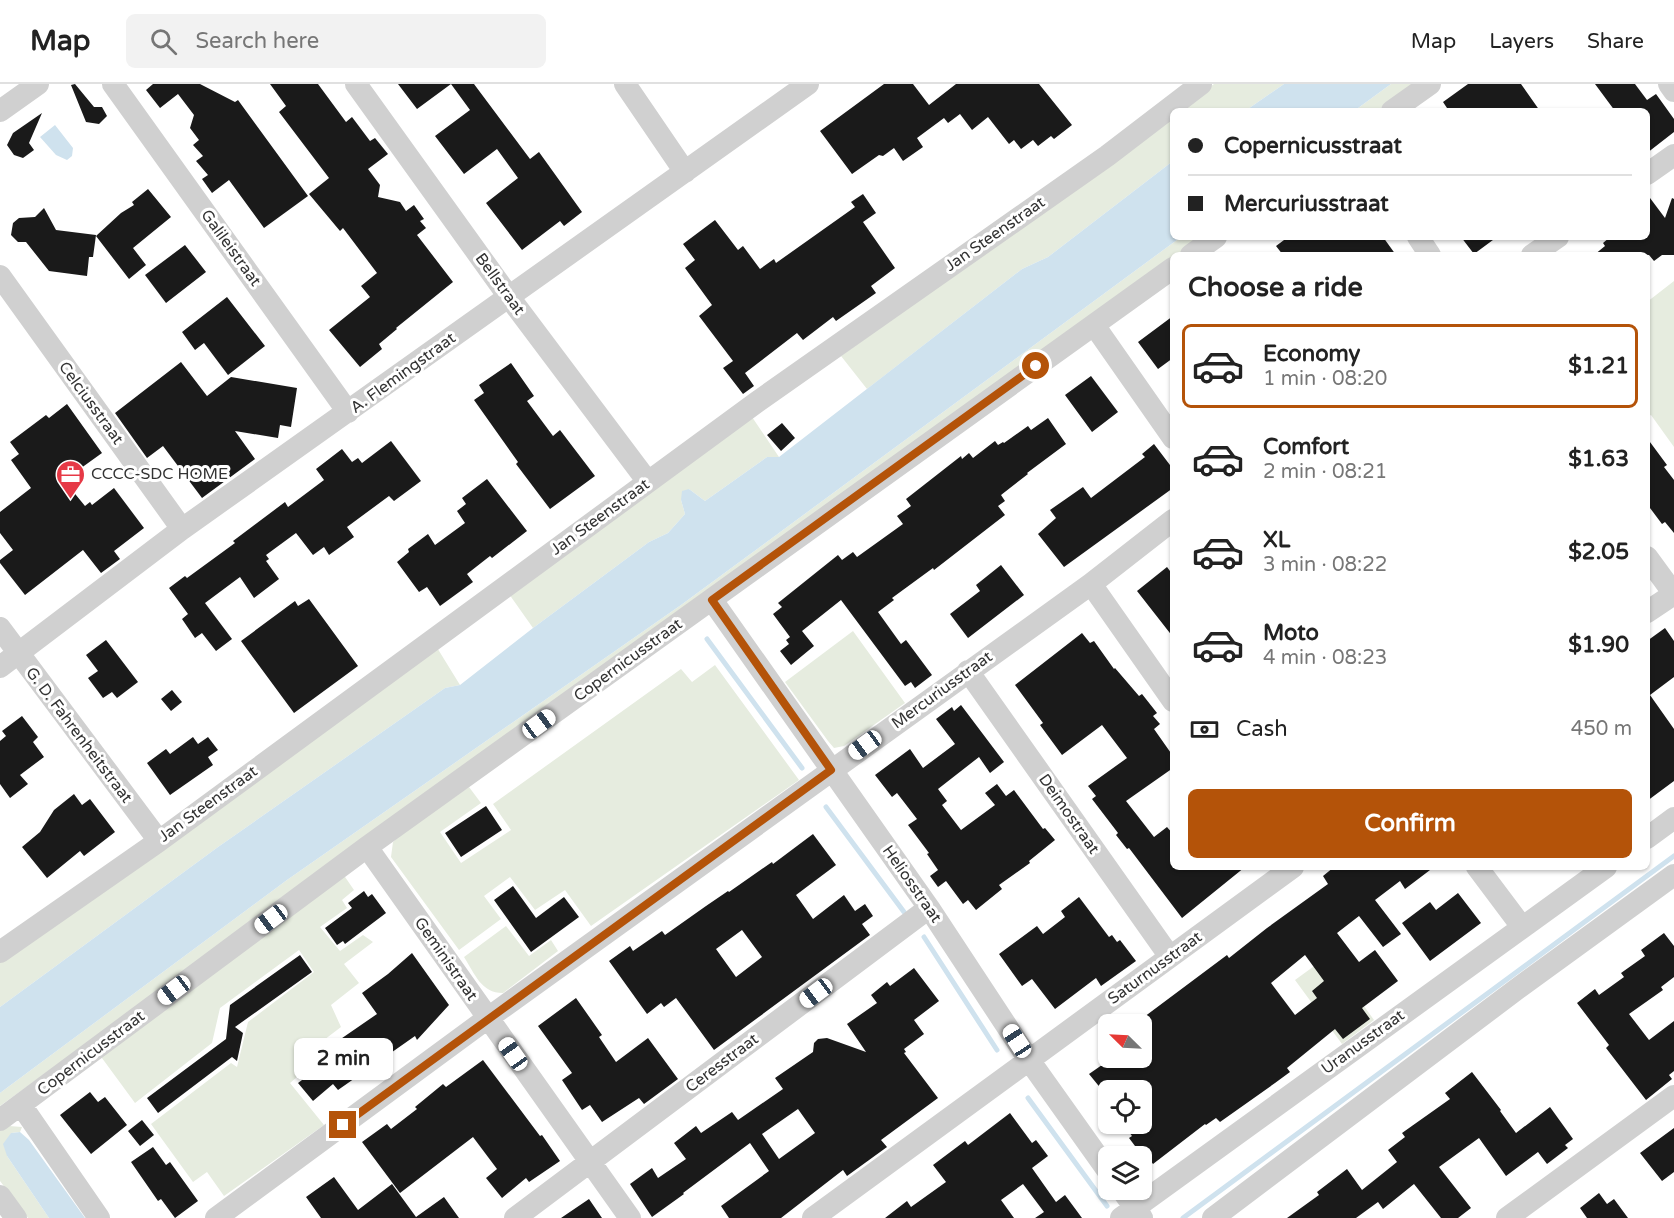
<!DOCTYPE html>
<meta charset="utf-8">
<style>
body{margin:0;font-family:"Varela Round",sans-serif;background:#f2f2f2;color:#222;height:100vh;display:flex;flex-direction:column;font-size:22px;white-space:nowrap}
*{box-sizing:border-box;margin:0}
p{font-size:20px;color:#767676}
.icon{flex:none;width:33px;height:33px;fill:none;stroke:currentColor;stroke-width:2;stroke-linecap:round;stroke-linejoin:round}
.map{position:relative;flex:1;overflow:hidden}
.details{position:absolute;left:1170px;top:168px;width:480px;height:618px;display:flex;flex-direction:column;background:#fff;border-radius:9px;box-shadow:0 2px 4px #0004}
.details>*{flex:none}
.top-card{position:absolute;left:1170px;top:24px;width:480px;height:132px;border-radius:9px;box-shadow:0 2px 4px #0004;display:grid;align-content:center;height:132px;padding:0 18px;background:#fff}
.needle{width:39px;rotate:294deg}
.fabs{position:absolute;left:1098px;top:930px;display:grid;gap:12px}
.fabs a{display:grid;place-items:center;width:54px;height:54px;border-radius:9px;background:#fff;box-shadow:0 2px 4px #0004;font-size:30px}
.end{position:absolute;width:27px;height:27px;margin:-14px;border:8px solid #b45309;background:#fff;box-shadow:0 0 0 3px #fff}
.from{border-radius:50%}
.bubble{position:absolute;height:42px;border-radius:9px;background:#fff;box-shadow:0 2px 4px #0004;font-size:20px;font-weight:700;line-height:42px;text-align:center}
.car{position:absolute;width:18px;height:36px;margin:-18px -9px;border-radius:8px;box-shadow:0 0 4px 2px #0007;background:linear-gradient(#fff 24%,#345 0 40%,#fff 0 76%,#345 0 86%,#fff 0)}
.top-card b{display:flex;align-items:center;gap:21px;height:57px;font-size:22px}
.top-card b+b{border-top:2px solid #e0e0e0}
.top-card i{width:15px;height:15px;background:#222}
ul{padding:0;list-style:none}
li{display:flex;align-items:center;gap:18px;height:84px;margin:0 12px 9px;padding:0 6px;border:3px solid transparent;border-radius:9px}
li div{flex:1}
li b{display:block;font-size:22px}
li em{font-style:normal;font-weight:700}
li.active{border-color:#b45309}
li>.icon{width:54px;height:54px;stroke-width:1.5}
h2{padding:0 18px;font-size:27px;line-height:72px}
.pay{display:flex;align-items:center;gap:15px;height:66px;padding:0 18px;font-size:22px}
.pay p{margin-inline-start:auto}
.cta{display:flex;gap:12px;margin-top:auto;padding:12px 18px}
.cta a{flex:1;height:69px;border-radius:9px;background:#b45309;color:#fff;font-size:24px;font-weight:700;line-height:69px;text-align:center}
header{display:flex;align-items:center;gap:36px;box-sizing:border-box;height:84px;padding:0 30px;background:#fff;border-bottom:2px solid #e0e0e0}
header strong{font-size:28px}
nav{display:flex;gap:33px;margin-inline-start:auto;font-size:21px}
.search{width:420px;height:54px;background:#f2f2f2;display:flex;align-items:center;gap:15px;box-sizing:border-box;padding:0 21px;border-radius:9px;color:#767676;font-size:22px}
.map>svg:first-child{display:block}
.green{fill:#e6ecdf}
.water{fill:#cfe2ee}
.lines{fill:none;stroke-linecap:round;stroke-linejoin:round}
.stream{stroke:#cfe2ee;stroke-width:5}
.building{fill:#1a1a1a;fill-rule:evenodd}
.minor{stroke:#d0d0d0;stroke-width:22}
.route{stroke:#b45309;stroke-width:8}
.labels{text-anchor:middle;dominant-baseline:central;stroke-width:6;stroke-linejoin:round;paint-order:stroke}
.street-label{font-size:16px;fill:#333;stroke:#fff}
.poi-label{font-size:16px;fill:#333;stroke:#fff;text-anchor:start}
</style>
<header>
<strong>Map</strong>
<div class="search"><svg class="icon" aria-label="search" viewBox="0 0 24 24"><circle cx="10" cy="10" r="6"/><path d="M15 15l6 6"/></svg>Search here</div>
<nav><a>Map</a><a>Layers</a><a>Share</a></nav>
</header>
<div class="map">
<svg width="1674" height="1134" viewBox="0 0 1674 1134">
<rect width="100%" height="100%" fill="#fff"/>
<path class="green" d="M1214,0H1284L1245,27H1177Z
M1391,0H1414L1377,27H1354Z
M1173,30V77L1048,173L1022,185L867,305L841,272Z
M1181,153H1204L1179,171H1173V176L0,1022V1009L287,796L681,521Z
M1674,197V363L1651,331L1647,333V218Z
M752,333L779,373H767L705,417L689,405L681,416L685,430L668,449L649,458L533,544L509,510Z
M853,547L905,619L844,662L834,664L828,657L785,598Z
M436,562L460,601L445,604L218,763L0,923V877Z
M715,581L799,696L591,842L565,806L535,826L510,793L484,812L501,835L459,866L391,773L393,758L404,748L469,703L481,719L440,748L461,779L511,746L493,720L681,585L692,598Z
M343,790L354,806L342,816L347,824L320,843L340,867L363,851L373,858L344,880L359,899L331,921L341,943L320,959L327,968L290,999L324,1041L224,1112L207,1088L193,1098L151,1040L231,979L237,983L248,938L314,888L299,866L220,924L212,959L135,1019L99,970Z
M506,842L529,872L551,856L558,867L503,909C481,909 475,890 464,873Z
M1328,872L1374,936L1342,960L1295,896Z
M9,1042L22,1043L20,1048L11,1049L7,1072L49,1134H28L0,1097V1047Z"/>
<path class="water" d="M1284,0H1391L1354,27H1245Z
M55,41L73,64L72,72L67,76L56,71L40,53Z
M1173,77V153H1181L681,521L287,796L0,1009V923L218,763L445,604L460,601L533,544L649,458L668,449L685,430L681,416L682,407L689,405L705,417L767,373H779L1022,185L1048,173Z
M20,1048L29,1056L85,1134H49L7,1072L3,1060L11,1049Z"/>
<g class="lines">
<path class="stream" d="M707,555L802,684
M826,723L904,828
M924,853L997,966
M1028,1014L1107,1122
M1183,1134L1674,772"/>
</g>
<path class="building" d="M75,0L94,23H102L107,32L99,40L86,38L71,1Z
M153,0H200L235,18L238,16L308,112L264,144L229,96L212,109L202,95L208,91L196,77L203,72L193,61L199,56L190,44L194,31L178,10L160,24L146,6Z
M270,0H318L346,38L352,33L370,57L375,54L388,70L368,85L380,101L378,113L400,118L406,127L414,121L424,135L420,137L426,144L417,151L453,198L396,244L397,245L379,260L382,265L360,283L329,246L370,213L361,202L377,189L343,144L340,147L309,110L329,94L279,28L286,22Z
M398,0H451L417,25Z
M451,0H474L530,75L539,68L582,128L564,142L560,137L522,166L486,119L518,94L497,65L464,90L435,52L470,26Z
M884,0H913L929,21L956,0H1039L1072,41L1054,55L1051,52L1038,62L1033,56L1021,65L1014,56L1009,60L988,33L972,46L960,30L948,39L944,34L917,54L923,63L903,77L894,64L883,72L879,71L852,90L820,47Z
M1468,0H1521L1540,27H1449L1443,18Z
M1595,0H1635L1647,16L1656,10L1674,35V48L1647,69V27H1615Z
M42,29L29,59L34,66L23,74L14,71L7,61L13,49Z
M148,105L171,133L133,164L146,181L129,195L96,152L121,129L134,121L132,118Z
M863,110L876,129L863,138L895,184L871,202L876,209L836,237L833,233L803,256L797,249L745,289L754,302L743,310L723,284L733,277L699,232L712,221L685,184L695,176L683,160L715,136L738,166L743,162L760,185L774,175L776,179L855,123L851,118Z
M1647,110L1665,134L1672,114L1674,115V171H1662L1654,177L1649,171H1594L1605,162L1603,159L1610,153H1647Z
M44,124L56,146L96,151L93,173H89L87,192L49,187L26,158H18L11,151L13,139L19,134L35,133Z
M1288,153H1383L1396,171H1283L1276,162Z
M1461,153H1497L1474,170Z
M185,161L206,188L166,219L145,191Z
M227,213L265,262L228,291L204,259L195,266L182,248Z
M1173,232V274L1158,285L1138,258Z
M181,278L207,312L231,293L297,304L291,343L280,341L278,354L235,347L255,375L202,414L163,362L147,374L115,329Z
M511,279L534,312L527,317L553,352L560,346L595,392L550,425L516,380L518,378L474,316L484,309L479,301Z
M1091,292L1118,328L1092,348L1065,311Z
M67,320L102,369L70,392L73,396L67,400L85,422L90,418L92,421L114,404L144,444L114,467L120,475L101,489L83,466L25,511L0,479V476L13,466L0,449V428L31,404L11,376L19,370L10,358L46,331L49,334Z
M1048,334L1066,360L1027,389L1028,390L1001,411L1005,417L998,422L1005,431L934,486L933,484L892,514L894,516L878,528L901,560L906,556L932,591L915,604L911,598L905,602L841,516L802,547L814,562L791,581L780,567L789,560L786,556L790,553L773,530L782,523L778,519L838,471L842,476L853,468L857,473L903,440L897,432L911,422L906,415L961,372L962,375L969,369L973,374L995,357L998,361L1003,358L1004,359L1028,342L1031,346Z
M782,339L795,354L781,367L767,351Z
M1647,354L1667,381L1664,383L1674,396V449L1665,438L1662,440L1647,420Z
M391,357L421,397L394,417L389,412L347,443L354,453L329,471L324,463L313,471L296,449L266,471L269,475L266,477L279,495L254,514L240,493L205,519L232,555L216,567L202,549L195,554L182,535L188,530L169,504L185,492L187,494L235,459L233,457L285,418L288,423L324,396L316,385L342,365L352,378L358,374L362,379Z
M1154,360L1173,385V404L1064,483L1038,450L1056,434L1050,426L1083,403L1091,414L1145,373L1142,370Z
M487,395L527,447L492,474L490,472L467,490L473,498L440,522L427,503L419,508L397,478L409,468L408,465L428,450L435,461L465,439L457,427L466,420L462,414Z
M1001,481L1024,511L968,554L950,530L980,507L976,501Z
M1167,483L1173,491V553L1137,507Z
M309,515L358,582L294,629L241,557L295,517L298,522Z
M1665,544L1674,557V593L1650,611L1674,645V697L1647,717V557Z
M1082,549L1090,559L1094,557L1114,585L1115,584L1139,612L1142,610L1157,629L1153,632L1160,640L1154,645L1173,672V684L1126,717L1154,753L1167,743L1173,750V783H1245L1182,834L1129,764L1127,765L1116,751L1118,749L1092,715L1096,712L1088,702L1127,674L1102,641L1062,671L1040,641L1043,639L1015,601Z
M106,556L138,598L117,614L112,608L103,614L88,594L98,587L86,571Z
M172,606L182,618L171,627L161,615Z
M961,621L1004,678L990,689L979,673L938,705L947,717L942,721L961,746L995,721L985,709L997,700L1006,712L1014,706L1043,745L1045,744L1055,756L1029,777L1030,779L999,801L1002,805L976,826L968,816L963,820L946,797L938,803L930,792L938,786L927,770L929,769L908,741L917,735L897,709L892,713L875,691L910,665L923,684L955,660L936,635L952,623L954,627Z
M22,632L38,653L33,658L44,673L20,691L28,700L10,714L0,700V657L6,652L2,647Z
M193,653L198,660L208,653L218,666L208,673L213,681L170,711L147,679L166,665L170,670Z
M74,710L82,721L90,715L115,748L84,772L80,767L47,794L22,763L40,748L54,726Z
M486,722L502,746L461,773L445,749Z
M813,750L836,781L796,811L813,835L844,811L855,827L865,820L873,832L862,840L870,851L714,966L676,914L664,923L661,919L647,930L609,877L630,862L633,867L662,847L665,851L706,822L728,807L729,808L772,778L773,780ZM742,846L762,873L736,893L716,865Z
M1334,783H1434L1405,805L1400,797L1375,816L1401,850L1383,863L1359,832L1337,849L1359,878L1375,866L1398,897L1362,924L1370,935L1343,955L1335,945L1287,984L1290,988L1275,999L1220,1038L1216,1034L1206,1041L1205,1040L1153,1080L1144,1068L1141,1070L1129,1054L1132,1052L1123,1040H1142V1006H1102L1089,990L1112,974H1120L1125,980L1133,974H1142V967L1148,962L1142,952V942L1147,938L1144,933L1227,871L1229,874L1267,844L1328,800L1323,792ZM1305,871L1324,897L1312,907L1317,914L1295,931L1271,899Z
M513,802L536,834L564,813L579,833L531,868L494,816Z
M364,807L368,813L372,810L386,829L345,860L343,857L337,861L325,844L352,824L348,819Z
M1458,809L1481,839L1430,877L1402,839L1430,818L1436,826Z
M1079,813L1109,853L1112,851L1117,858L1120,856L1136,877L1101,902L1096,894L1055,925L1032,895L1022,902L999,870L1037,842L1043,850L1065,833L1061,827Z
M1664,849L1674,862V893L1661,903L1663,906L1629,930L1649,956L1674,937V987L1669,991L1672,995L1646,1016L1606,964L1609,961L1577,919L1595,905L1599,911L1624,893L1621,889L1645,872L1641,866Z
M412,869L449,921L417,956L415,952L338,1006L333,1000L313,1017L298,999L338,969L332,961L377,930L362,909L388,890Z
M300,871L312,888L235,943L243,949L237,977L232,973L158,1029L147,1014L226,955L230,921Z
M914,884L939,917L914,936L924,950L904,965L906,968L904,969L938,1014L881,1056L887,1063L847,1092L843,1086L781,1134H729L721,1122L769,1087L750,1059L683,1109L684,1110L652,1133L630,1100L652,1084L658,1094L686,1075L674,1059L696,1042L701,1049L732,1028L738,1036L783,1005L775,994L813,968L814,959L818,955L827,954L866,968L847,940L877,919L871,911L887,898L890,902ZM798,1025L815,1049L779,1075L762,1050Z
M576,914L602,951L599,953L616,978L648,954L678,995L644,1020L639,1014L602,1038L590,1021L582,1026L562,996L572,989L538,942Z
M483,976L540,1052L542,1051L560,1077L529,1098L526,1094L502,1114L486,1094L497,1085L473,1053L400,1109L362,1058L387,1040L391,1045L417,1025L415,1023L443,1000L446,1003Z
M1472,988L1501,1026L1500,1027L1516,1049L1550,1023L1573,1055L1565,1061L1568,1064L1547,1080L1538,1068L1506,1092L1479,1054L1439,1083L1471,1124L1458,1134H1441L1414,1100L1383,1125L1378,1118L1356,1134H1287L1319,1111L1317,1108L1347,1085L1362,1106L1397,1078L1388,1066L1405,1053L1402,1049L1450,1015L1445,1009Z
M90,1008L98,1018L105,1013L127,1041L91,1070L60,1031Z
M1010,1029L1032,1059L1036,1056L1048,1072L1032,1084L1056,1118L1065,1111L1082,1134H1035L1044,1128L1023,1100L1001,1116L1014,1134H885L907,1117L911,1123L946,1098L933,1081L965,1057L968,1061Z
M142,1036L154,1051L140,1062L128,1047Z
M1674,1044V1088L1662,1097L1640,1069Z
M153,1063L166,1081L170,1078L198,1117L175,1134L161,1115L158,1117L131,1078Z
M334,1093L358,1126L392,1100L416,1133L444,1113L459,1134H321L306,1113Z
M1599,1109L1607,1120L1614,1115L1628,1134H1587L1580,1124Z
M589,1115L602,1134H561Z"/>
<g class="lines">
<path class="minor" d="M113,0L348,328
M356,0L509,213L648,398
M625,0L685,88
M1669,0L1674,7
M0,27L38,0
M1392,27L1430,0
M1647,90L1674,71
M1418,153L1430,171
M1191,171L1216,153
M1532,171L1558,153
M0,192L182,445
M1094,241L1173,354
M1647,473L1674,510L1647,528
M1091,500L1173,617
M712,516L929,824L1029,976L1108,1087
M0,544L159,757
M0,583L182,445L808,0
M968,587L1170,873
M1647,754L1674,734
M367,763L630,1134
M1477,783L1522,843
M0,868L159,757L757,318L1107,72L1201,0
M21,1021L99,1134
M0,1036L367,763L1173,184
M1122,1106L1142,1134
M0,1112L16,1134
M216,1134L488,934L1091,500L1173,436
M515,1134L929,824
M813,1134L1293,783
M1121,1134L1606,783
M1213,1134L1517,905L1674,791
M1507,1134L1674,1012"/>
</g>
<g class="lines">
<path class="route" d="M343,1041L831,686L712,516L1036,282"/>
</g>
<defs>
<symbol id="office-pin" viewBox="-11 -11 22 30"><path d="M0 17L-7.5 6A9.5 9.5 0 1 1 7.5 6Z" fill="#e63946" stroke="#fff"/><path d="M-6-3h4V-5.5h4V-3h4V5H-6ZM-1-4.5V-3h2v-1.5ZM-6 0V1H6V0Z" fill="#fff"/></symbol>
</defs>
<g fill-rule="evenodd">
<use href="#office-pin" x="54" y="374" width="33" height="45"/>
</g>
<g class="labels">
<g class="street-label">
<text transform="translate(995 150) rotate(-35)">Jan Steenstraat</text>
<text transform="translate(231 164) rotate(54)">Galileistraat</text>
<text transform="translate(500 200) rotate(54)">Bellstraat</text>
<text transform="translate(403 289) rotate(-36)">A. Flemingstraat</text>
<text transform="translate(91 319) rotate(54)">Celciusstraat</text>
<text transform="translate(600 433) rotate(-36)">Jan Steenstraat</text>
<text transform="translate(628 576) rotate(-36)">Copernicusstraat</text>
<text transform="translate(942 606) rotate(-36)">Mercuriusstraat</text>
<text transform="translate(79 651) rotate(53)">G. D. Fahrenheitstraat</text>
<text transform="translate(208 720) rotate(-36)">Jan Steenstraat</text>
<text transform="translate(1069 730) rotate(55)">Deimostraat</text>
<text transform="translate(912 800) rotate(55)">Heliosstraat</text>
<text transform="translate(446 875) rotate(55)">Geministraat</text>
<text transform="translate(1155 884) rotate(-36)">Saturnusstraat</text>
<text transform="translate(1363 958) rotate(-36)">Uranusstraat</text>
<text transform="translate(91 969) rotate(-37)">Copernicusstraat</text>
<text transform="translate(722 979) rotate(-37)">Ceresstraat</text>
</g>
<g class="poi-label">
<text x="91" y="390">CCCC-SDC HOME</text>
</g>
</g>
</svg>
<div class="fabs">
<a><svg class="needle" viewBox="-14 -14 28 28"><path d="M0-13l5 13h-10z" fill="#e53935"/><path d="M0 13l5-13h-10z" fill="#767676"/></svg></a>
<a><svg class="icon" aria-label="locate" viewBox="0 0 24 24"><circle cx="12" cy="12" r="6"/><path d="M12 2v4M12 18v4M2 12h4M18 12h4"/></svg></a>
<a><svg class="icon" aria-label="layers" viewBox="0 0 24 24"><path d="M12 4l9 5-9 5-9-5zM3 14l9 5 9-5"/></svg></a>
</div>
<i class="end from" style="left:1036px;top:282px"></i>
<i class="end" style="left:343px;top:1041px"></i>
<div class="bubble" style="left:294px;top:954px;width:99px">2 min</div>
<i class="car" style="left:539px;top:640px;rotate:54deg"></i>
<i class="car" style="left:865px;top:661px;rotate:234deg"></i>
<i class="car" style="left:271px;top:835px;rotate:233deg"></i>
<i class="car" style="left:174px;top:906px;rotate:233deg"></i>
<i class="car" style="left:816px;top:909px;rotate:233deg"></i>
<i class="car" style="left:1017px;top:957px;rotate:327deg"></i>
<i class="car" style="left:513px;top:970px;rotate:325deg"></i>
<div class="top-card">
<b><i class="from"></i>Copernicusstraat</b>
<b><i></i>Mercuriusstraat</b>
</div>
<section class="details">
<h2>Choose a ride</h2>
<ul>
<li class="active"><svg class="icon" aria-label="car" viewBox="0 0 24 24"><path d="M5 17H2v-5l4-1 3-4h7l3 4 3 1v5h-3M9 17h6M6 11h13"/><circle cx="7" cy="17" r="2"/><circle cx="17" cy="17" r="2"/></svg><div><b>Economy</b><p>1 min · 08:20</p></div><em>$1.21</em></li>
<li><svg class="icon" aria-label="car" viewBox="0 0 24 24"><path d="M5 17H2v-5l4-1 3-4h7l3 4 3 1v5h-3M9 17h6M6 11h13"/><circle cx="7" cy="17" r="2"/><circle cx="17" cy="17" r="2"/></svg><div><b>Comfort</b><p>2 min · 08:21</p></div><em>$1.63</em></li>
<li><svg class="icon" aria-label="car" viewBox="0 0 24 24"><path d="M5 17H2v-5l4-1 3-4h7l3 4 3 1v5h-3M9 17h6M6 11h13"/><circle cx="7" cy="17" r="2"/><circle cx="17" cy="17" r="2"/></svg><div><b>XL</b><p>3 min · 08:22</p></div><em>$2.05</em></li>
<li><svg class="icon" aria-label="car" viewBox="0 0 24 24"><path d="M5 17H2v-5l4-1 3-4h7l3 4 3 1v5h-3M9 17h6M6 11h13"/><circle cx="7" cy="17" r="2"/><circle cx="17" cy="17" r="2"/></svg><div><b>Moto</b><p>4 min · 08:23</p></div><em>$1.90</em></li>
</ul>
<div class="pay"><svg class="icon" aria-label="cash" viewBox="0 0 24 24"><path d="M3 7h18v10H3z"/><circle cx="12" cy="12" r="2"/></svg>Cash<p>450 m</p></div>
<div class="cta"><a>Confirm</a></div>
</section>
</div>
